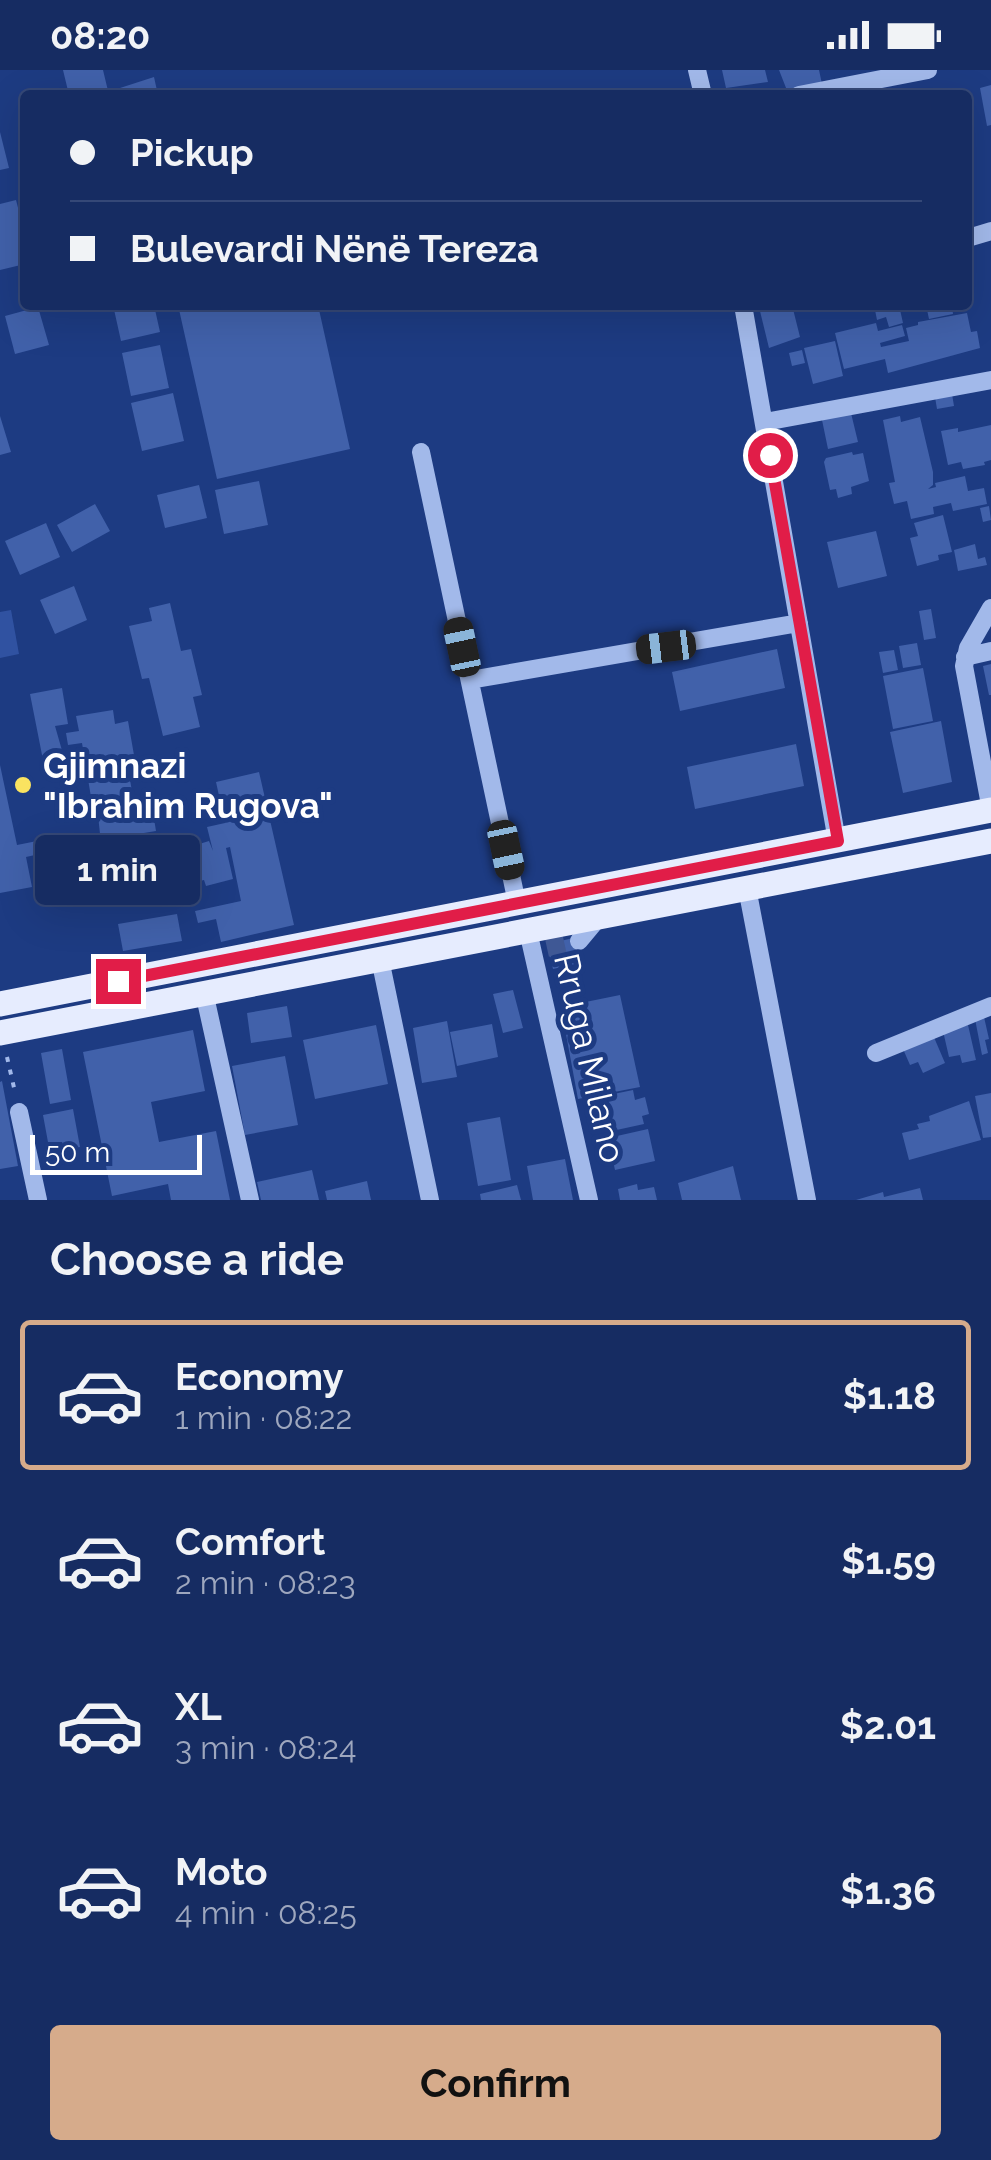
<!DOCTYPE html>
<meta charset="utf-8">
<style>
body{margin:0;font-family:Raleway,sans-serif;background:#23386b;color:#f1f3f6;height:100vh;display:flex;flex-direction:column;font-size:38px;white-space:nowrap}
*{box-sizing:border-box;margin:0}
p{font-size:32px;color:#9ea7be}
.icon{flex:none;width:55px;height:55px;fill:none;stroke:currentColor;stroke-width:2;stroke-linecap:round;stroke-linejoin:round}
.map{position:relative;height:1130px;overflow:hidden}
.side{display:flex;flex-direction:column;background:#162c62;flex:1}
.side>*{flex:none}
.top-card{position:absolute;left:20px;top:20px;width:952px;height:220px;border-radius:10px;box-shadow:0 10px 40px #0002,0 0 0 2px #354877;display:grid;align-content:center;height:220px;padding:0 50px;background:#162c62}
.scale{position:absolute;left:30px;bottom:25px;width:172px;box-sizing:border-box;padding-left:10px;border:5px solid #fff;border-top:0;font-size:28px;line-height:35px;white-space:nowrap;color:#fff;-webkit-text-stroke:8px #1d3b82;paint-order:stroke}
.end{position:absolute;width:45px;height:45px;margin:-22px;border:12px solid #e11d48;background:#fff;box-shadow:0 0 0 5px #fff}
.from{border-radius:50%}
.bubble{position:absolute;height:70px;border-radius:10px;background:#162c62;box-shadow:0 10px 40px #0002,0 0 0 2px #354877;font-size:32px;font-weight:700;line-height:70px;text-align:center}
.car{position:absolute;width:30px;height:60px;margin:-30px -15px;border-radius:12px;box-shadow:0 0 8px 2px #0007;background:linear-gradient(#222 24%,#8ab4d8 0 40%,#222 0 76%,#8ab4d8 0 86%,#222 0)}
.top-card b{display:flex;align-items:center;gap:35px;height:95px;font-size:38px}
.top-card b+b{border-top:2px solid #354877}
.top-card i{width:25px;height:25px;background:#f1f3f6}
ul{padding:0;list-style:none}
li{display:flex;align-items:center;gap:30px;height:150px;margin:0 20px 15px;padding:0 30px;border:5px solid transparent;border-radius:10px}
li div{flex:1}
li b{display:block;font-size:38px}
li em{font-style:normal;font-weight:700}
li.active{border-color:#d6ab8b}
li>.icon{width:90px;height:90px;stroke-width:1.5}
h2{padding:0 50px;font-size:45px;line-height:120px}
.button{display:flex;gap:20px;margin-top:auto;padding:20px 50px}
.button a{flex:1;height:115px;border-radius:10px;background:#d6ab8b;color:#111;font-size:40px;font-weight:700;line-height:115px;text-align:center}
.status{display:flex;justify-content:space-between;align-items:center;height:70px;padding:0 50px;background:#162c62;direction:ltr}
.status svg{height:28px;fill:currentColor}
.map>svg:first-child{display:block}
.green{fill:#3052a1}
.building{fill:#4161aa}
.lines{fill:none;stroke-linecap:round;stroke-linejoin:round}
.minor-tunnel{stroke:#3f5895;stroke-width:18;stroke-dasharray:18 9;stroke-linecap:butt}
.path{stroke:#a2b9ea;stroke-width:4;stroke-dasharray:5 8;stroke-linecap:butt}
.minor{stroke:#a2b9ea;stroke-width:18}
.major{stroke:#e6ecfe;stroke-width:25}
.route{stroke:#e11d48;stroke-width:12}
.poi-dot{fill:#fae360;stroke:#1d3b82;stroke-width:4}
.labels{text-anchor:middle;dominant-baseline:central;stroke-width:10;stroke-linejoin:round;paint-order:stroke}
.poi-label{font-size:35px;font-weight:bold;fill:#fff;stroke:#1d3b82;text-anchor:start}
.street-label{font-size:35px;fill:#fff;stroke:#1d3b82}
</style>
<div class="status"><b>08:20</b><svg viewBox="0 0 49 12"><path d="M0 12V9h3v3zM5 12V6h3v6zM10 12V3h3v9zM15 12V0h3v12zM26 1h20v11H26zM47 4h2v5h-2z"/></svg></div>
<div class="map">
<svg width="991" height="1130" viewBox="0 0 991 1130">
<rect width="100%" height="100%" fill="#1d3b82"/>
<path class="green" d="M11,540L19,584L0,588V542Z"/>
<path class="building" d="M63,0H103L109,25H69Z
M722,0H765L768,12L726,18Z
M779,0H819L822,14L788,23Z
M154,7L158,25H121L120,18Z
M991,15V55L987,56L980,18Z
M304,18L305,25H279V23Z
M0,62L9,98L0,100Z
M16,130L25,165V194L0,200V134Z
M113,235H154L160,262L121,271Z
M178,235H318L350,379L217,409Z
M768,235H792L800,267L769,278L759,237Z
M874,235H899L903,253L889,257L886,247L877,250Z
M926,235H952L953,244L929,249Z
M38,237L49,275L15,284L5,246Z
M967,243L971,262L977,261L980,278L888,303L885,289L844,299L835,263L876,253L878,261L902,255L905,266L880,273L881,277L909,271L906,258L918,255V252Z
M835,271L843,306L813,314L804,278Z
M160,275L169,318L131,326L122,283Z
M802,280L805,293L792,296L789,283Z
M173,323L184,371L142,381L131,333Z
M952,324L954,336L937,339L935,327Z
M851,343L858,372L828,379L822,350Z
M0,346L11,382L0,385Z
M900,346L901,352L920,347L933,402V415L928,419L936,417L935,413L965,406L968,421L984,418L987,434L953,441L951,433L933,437L934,444L911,449L907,431L894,434L889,413L895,412L883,350Z
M991,355V390L984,392L985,395L963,399L961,392L948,395L941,361L958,358V362Z
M852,382L853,385L863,383L869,411L851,417L852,424L838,428L836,419L830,420L824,392L826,388Z
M259,411L268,455L224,464L215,420Z
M199,415L207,448L165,458L157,425Z
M95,434L110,461L72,482L57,455Z
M989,436L991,450L983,452L980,438Z
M943,445L952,482L938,485L939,490L917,496L910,468L918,466L914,453Z
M46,453L60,487L20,505L5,471Z
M876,461L887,506L838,518L827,472Z
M975,474L978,489L985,487L987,495L958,501L954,480Z
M74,516L87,550L55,564L40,530Z
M170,533L181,581L191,579L202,625L193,627L200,657L163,666L149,608L142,609L129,556L152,551L149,538Z
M931,539L936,568L924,570L919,541Z
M917,573L921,595L903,598L899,576Z
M777,579L785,618L680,641L672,602Z
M894,580L898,600L883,603L879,582Z
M991,594V625H989L983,596Z
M923,598L933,651L893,659L883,606Z
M62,618L68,654L55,656L65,691L44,695L30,624Z
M113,640L115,654L128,651L134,685L126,687L133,727L150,724L156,761L101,770L107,803L71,810L64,771L100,764L98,745H94L82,673L68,675L66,663L79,661L76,646Z
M941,651L952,712L903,723L890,662Z
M796,674L804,716L695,739L687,697Z
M0,695L17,775L42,770L44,783L26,787L32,817L0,823Z
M259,702L294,855L221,872L216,849L198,853L195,841L241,831L230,777L226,778L233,809L206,816L204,810L187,814L181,787L198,783L196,775L209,771L213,781L207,757L225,753L216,712Z
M177,844L182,871L123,881L118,854Z
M578,867L584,892L553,899L547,874Z
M513,920L523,958L503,963L493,924Z
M620,925L640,1017L578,1029L561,937Z
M287,936L292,967L251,973L247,943Z
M984,947L989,969L985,970L988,983L982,985L975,949Z
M447,951L457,1007L422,1013L413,958Z
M492,954L498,987L457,996L450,962Z
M376,955L388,1014L315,1029L303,970Z
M968,955L976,990L962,993L960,985L949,987L943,961Z
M193,960L205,1021L151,1032L159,1072L216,1061L230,1130H171L168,1114L112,1126L83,982Z
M933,965L945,993L923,1003L918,992L910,995L903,979Z
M62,979L71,1030L50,1034L41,983Z
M285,986L298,1055L245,1065L232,996Z
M2,1011L18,1096L0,1099V1012Z
M633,1020L635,1030L645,1027L649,1044L642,1046L644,1054L612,1061L604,1026Z
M991,1023V1067L983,1068L975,1026Z
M969,1031L981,1070L909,1090L902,1063L919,1059L917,1054L930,1051L929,1046Z
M73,1039L80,1077L50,1083L43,1045Z
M500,1047L511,1110L478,1116L467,1053Z
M648,1059L655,1091L615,1100L608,1068Z
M565,1089L573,1130H533L527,1096Z
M733,1096L741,1130H682L678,1113Z
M312,1100L319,1130H261L257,1112Z
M367,1111L371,1130H327L325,1121Z
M637,1114L638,1120L654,1117L657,1130H620L618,1119Z
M517,1115L521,1130H481L480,1124Z
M920,1118L923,1130H856L883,1122L884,1127Z"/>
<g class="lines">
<path class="minor-tunnel" d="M547,878L579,871"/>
<path class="path" d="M7,987L15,1022"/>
<path class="minor" d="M697,0L703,25
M799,25L928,0
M968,168L991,161
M743,235L837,771
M765,352L991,310
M421,382L517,833
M965,587L991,581
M470,610L799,553
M991,740L964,596L968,578L991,538
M747,818L807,1130
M528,861L589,1130
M579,871L599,847
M380,889L430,1130
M204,922L250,1130
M876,983L991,936
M19,1042L38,1130"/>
<path class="major" d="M0,934L991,740
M0,963L991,771"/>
</g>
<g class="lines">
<path class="route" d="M118,911L838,771L770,385"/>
</g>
<circle class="poi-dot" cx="23" cy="715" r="10"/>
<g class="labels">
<g class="poi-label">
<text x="43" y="695">Gjimnazi<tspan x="43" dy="40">"Ibrahim Rugova"</tspan></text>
</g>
<g class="street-label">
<text transform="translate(590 988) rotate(77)">Rruga Milano</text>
</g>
</g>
</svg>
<div class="scale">50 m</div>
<i class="end from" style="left:770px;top:385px"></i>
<i class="end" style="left:118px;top:911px"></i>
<div class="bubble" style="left:35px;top:765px;width:165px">1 min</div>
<i class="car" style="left:462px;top:577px;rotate:348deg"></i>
<i class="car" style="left:666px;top:577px;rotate:263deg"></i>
<i class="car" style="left:506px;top:780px;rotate:168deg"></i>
<div class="top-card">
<b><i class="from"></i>Pickup</b>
<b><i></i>Bulevardi Nënë Tereza</b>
</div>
</div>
<section class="side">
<h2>Choose a ride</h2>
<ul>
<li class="active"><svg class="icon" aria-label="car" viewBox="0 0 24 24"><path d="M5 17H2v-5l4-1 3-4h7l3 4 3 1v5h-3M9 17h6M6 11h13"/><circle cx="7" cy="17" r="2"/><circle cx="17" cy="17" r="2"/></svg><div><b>Economy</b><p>1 min · 08:22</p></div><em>$1.18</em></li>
<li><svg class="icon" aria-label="car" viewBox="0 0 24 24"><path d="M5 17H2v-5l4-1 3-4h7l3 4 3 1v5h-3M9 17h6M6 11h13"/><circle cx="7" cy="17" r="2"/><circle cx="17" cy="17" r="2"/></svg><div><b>Comfort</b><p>2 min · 08:23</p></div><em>$1.59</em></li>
<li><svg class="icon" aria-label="car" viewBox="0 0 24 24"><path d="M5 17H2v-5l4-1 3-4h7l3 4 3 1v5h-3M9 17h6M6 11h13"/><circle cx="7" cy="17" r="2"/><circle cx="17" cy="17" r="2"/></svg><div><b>XL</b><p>3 min · 08:24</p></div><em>$2.01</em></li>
<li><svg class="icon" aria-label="car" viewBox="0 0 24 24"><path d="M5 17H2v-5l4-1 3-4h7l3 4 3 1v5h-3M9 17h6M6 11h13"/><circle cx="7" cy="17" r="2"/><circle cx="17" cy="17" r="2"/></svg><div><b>Moto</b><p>4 min · 08:25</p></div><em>$1.36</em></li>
</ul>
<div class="button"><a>Confirm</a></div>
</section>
